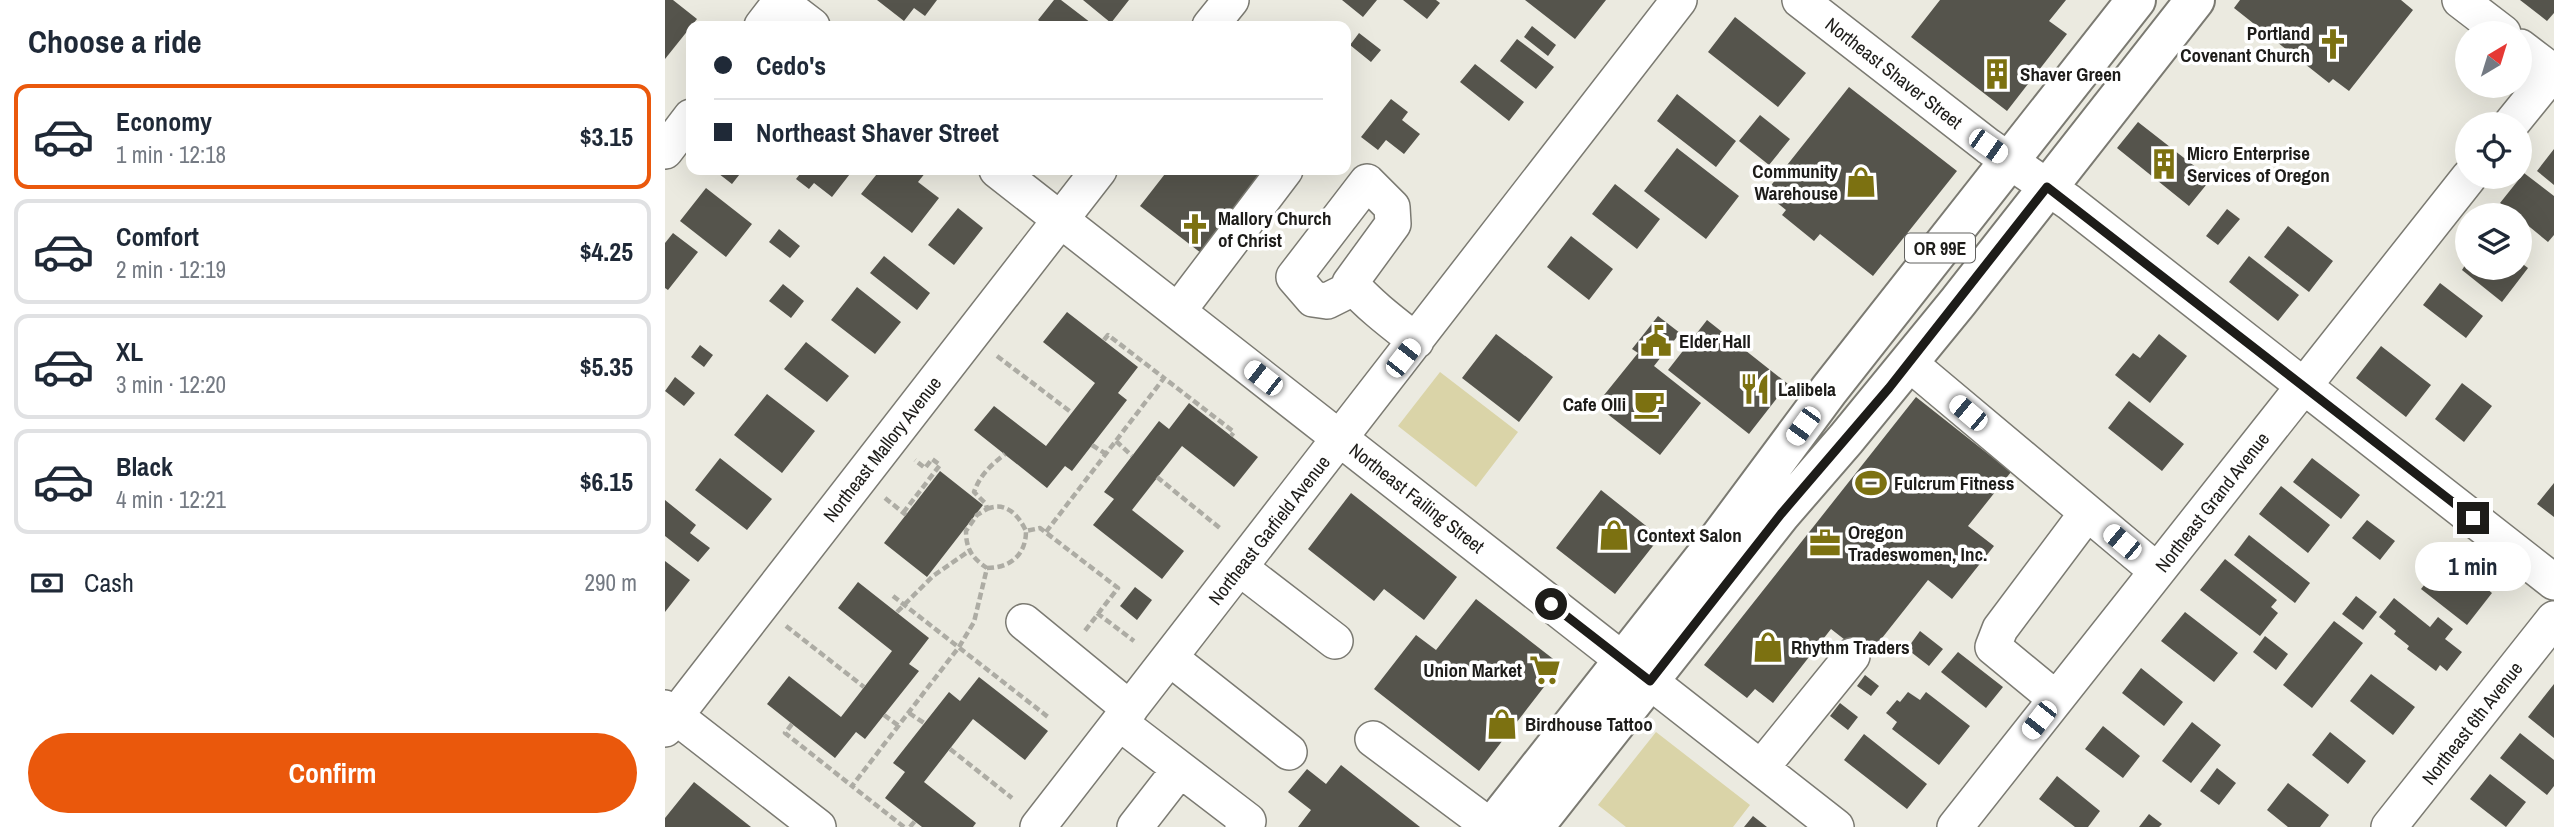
<!DOCTYPE html>
<meta charset="utf-8">
<style>
body{margin:0;font-family:"Archivo Narrow",sans-serif;background:#f2f2f3;color:#1f2937;height:100vh;display:flex;flex-direction:column;font-size:26px;white-space:nowrap}
*{box-sizing:border-box;margin:0}
p{font-size:23px;color:#747a83}
.icon{flex:none;width:38px;height:38px;fill:none;stroke:currentColor;stroke-width:2;stroke-linecap:round;stroke-linejoin:round}
.map{position:relative;flex:1;overflow:hidden}
.details{display:flex;flex-direction:column;background:#fff;width:665px}
.details>*{flex:none}
.hud{position:absolute;left:21px;top:21px;width:665px;height:154px;border-radius:14px;box-shadow:0 7px 28px #0002;display:grid;align-content:center;height:154px;padding:0 28px;background:#fff}
.needle{width:46px;rotate:38deg}
.controls{position:absolute;left:1790px;top:21px;display:grid;gap:14px}
.controls a{display:grid;place-items:center;width:77px;height:77px;border-radius:50%;background:#fff;box-shadow:0 7px 28px #0002;font-size:35px}
.end{position:absolute;width:32px;height:32px;margin:-16px;border:9px solid #1d1c19;background:#fff;box-shadow:0 0 0 4px #fff}
.from{border-radius:50%}
.bubble{position:absolute;height:49px;border-radius:24px;background:#fff;box-shadow:0 7px 28px #0002;font-size:23px;font-weight:700;line-height:49px;text-align:center}
.car{position:absolute;width:21px;height:42px;margin:-21px -10px;border-radius:9px;box-shadow:0 0 5px 2px #0007;background:linear-gradient(#fff 24%,#345 0 40%,#fff 0 76%,#345 0 86%,#fff 0)}
.hud b{display:flex;align-items:center;gap:24px;height:66px;font-size:26px}
.hud b+b{border-top:2px solid #e0e1e3}
.hud i{width:18px;height:18px;background:#1f2937}
ul{padding:0;list-style:none}
li{display:flex;align-items:center;gap:21px;height:105px;margin:0 14px 10px;padding:0 14px;border:4px solid #e0e1e3;border-radius:14px}
li div{flex:1}
li b{display:block;font-size:26px}
li em{font-style:normal;font-weight:700}
li.current{border-color:#ea580c}
li>.icon{width:63px;height:63px;stroke-width:1.5}
h2{padding:0 28px;font-size:32px;line-height:84px}
.pay{display:flex;align-items:center;gap:18px;height:77px;padding:0 28px;font-size:26px}
.pay p{margin-inline-start:auto}
.action{display:flex;gap:14px;margin-top:auto;padding:14px 28px}
.action a{flex:1;height:80px;border-radius:42px;background:#ea580c;color:#fff;font-size:28px;font-weight:700;line-height:80px;text-align:center}
main{display:flex;flex:1;min-height:0}
.map>svg:first-child{display:block}
.green{fill:#dad4a8}
.building{fill:#55544c}
.lines{fill:none;stroke-linecap:round;stroke-linejoin:round}
.minor-casing{stroke:#7b7a72;stroke-width:38}
.major-casing{stroke:#7b7a72;stroke-width:42}
.path{stroke:#adaca4;stroke-width:4.5;stroke-dasharray:7 3.5;stroke-linecap:butt}
.minor{stroke:#fff;stroke-width:35}
.major{stroke:#fff;stroke-width:38}
.route{stroke:#1d1c19;stroke-width:9}
.labels{text-anchor:middle;dominant-baseline:central;stroke-width:7;stroke-linejoin:round;paint-order:stroke}
.shield{fill:#fff;stroke:#61605e;stroke-width:2}
.shield-label{font-size:18px;font-weight:bold;fill:#1d1c19}
.poi-label{font-size:19px;font-weight:bold;fill:#1d1c19;stroke:#fff;text-anchor:start}
.street-label{font-size:19px;fill:#1d1c19;stroke:#fff}
</style>
<main>
<section class="details">
<h2>Choose a ride</h2>
<ul>
<li class="current"><svg class="icon" aria-label="car" viewBox="0 0 24 24"><path d="M5 17H2v-5l4-1 3-4h7l3 4 3 1v5h-3M9 17h6M6 11h13"/><circle cx="7" cy="17" r="2"/><circle cx="17" cy="17" r="2"/></svg><div><b>Economy</b><p>1 min · 12:18</p></div><em>$3.15</em></li>
<li><svg class="icon" aria-label="car" viewBox="0 0 24 24"><path d="M5 17H2v-5l4-1 3-4h7l3 4 3 1v5h-3M9 17h6M6 11h13"/><circle cx="7" cy="17" r="2"/><circle cx="17" cy="17" r="2"/></svg><div><b>Comfort</b><p>2 min · 12:19</p></div><em>$4.25</em></li>
<li><svg class="icon" aria-label="car" viewBox="0 0 24 24"><path d="M5 17H2v-5l4-1 3-4h7l3 4 3 1v5h-3M9 17h6M6 11h13"/><circle cx="7" cy="17" r="2"/><circle cx="17" cy="17" r="2"/></svg><div><b>XL</b><p>3 min · 12:20</p></div><em>$5.35</em></li>
<li><svg class="icon" aria-label="car" viewBox="0 0 24 24"><path d="M5 17H2v-5l4-1 3-4h7l3 4 3 1v5h-3M9 17h6M6 11h13"/><circle cx="7" cy="17" r="2"/><circle cx="17" cy="17" r="2"/></svg><div><b>Black</b><p>4 min · 12:21</p></div><em>$6.15</em></li>
</ul>
<div class="pay"><svg class="icon" aria-label="cash" viewBox="0 0 24 24"><path d="M3 7h18v10H3z"/><circle cx="12" cy="12" r="2"/></svg>Cash<p>290 m</p></div>
<div class="action"><a>Confirm</a></div>
</section>
<div class="map">
<svg width="1889" height="827" viewBox="0 0 1889 827">
<rect width="100%" height="100%" fill="#ebeae0"/>
<path class="green" d="M775,372L853,432L811,487L733,426Z
M991,732L1085,805L1068,827H961L933,805Z"/>
<path class="building" d="M0,0H8L32,19L0,59Z
M212,0H272L260,16L249,8L239,21Z
M389,0H396L430,26H381L373,20Z
M418,0H464L446,23Z
M677,0H712L698,17Z
M738,0H771L775,3L762,19Z
M860,0H941L910,39Z
M1275,0H1401L1384,21L1402,34L1342,111L1246,37Z
M1575,0H1736L1748,10L1684,91L1668,79L1664,83L1569,8Z
M1855,0H1889V13L1882,21Z
M1070,17L1141,73L1113,107L1043,52Z
M867,26L891,45L883,56L859,37Z
M694,33L716,50L706,62L685,45Z
M852,39L889,67L871,89L835,61Z
M810,64L859,102L844,121L795,82Z
M1184,87L1292,171L1208,276L1155,234L1149,241L1117,215L1121,210L1100,193Z
M1012,94L1071,141L1051,167L992,121Z
M726,99L743,112L737,120L755,134L739,154L721,140L713,150L696,137Z
M1095,115L1125,139L1104,165L1074,141Z
M1473,122L1546,179L1524,206L1452,148Z
M1012,148L1074,196L1041,239L979,191Z
M1889,149V185L1872,171Z
M49,170H78L67,184Z
M138,170H188L167,197L149,183L144,189L131,179Z
M215,170H258L261,172L253,182L274,198L247,233L196,194Z
M503,170H600L536,253L475,206Z
M1859,173L1889,196V235L1883,242L1855,219V215H1850L1835,203Z
M950,184L995,219L972,249L927,214Z
M41,188L87,224L61,257L15,221Z
M293,208L318,228L289,265L263,245Z
M1562,209L1575,219L1553,245L1541,236Z
M1623,226L1668,261L1644,292L1599,257Z
M114,229L135,246L125,258L104,242Z
M8,233L33,252L3,290L0,288V243Z
M906,236L948,269L924,300L882,267Z
M219,256L265,293L252,310L205,273Z
M1584,256L1634,295L1613,321L1564,282Z
M1802,262V268H1855V262L1863,268L1837,302L1797,270Z
M1775,283L1818,316L1801,338L1758,305Z
M118,284L139,301L126,318L104,301Z
M192,287L236,322L210,354L166,320Z
M402,312L473,367L453,393L462,400L407,471L400,466L382,488L309,430L329,406L381,446L430,383L378,342Z
M993,316L1015,333L989,366L1036,403L995,455L931,405L973,353L967,349Z
M1042,320L1123,384L1084,434L1003,370Z
M831,334L888,377L854,422L797,378Z
M1494,334L1522,356L1485,403L1450,375L1468,353L1475,358Z
M141,342L184,376L162,402L119,369Z
M35,345L48,355L39,367L26,357Z
M1716,346L1766,385L1741,417L1691,378Z
M10,377L30,393L19,406L0,391Z
M1797,383L1827,406L1799,442L1770,419Z
M102,394L150,431L117,473L69,435Z
M1251,397L1346,472L1303,526L1329,546L1287,599L1263,580L1202,657L1166,629L1108,703L1090,689L1082,698L1039,665Z
M1464,401L1519,444L1497,471L1443,428Z
M524,403L593,457L569,487L517,446L467,510L519,551L497,579L428,525L449,499L439,492L467,456L494,421L504,429Z
M55,458L107,499L82,530L30,490Z
M1647,458L1695,495L1676,519L1628,482Z
M275,471L318,505L262,577L219,543Z
M1889,483V517L1872,504Z
M1616,486L1665,525L1643,553L1594,514Z
M936,490L995,537L950,594L891,548Z
M686,493L792,577L759,620L719,589L709,601L643,549Z
M0,500L31,525L25,533L45,548L33,562L0,536Z
M1702,520L1730,541L1715,560L1687,538Z
M1584,535L1645,583L1630,603L1569,555Z
M1782,556L1827,593L1802,625L1756,589Z
M1560,559L1612,600L1606,607L1613,613L1595,636L1535,590Z
M0,561L25,580L0,612Z
M193,582L264,638L244,664L254,671L219,715L200,739L191,732L170,758L102,704L124,676L176,717L227,651L173,608Z
M470,587L487,600L472,620L455,606Z
M1691,596L1712,612L1698,630L1677,614Z
M1729,598L1765,627L1773,617L1788,629L1780,639L1797,652L1782,671L1775,665L1771,671L1742,649L1744,646L1729,634L1731,631L1714,617Z
M811,599L896,665L814,771L709,689L751,635L771,650Z
M1520,612L1573,653L1549,682L1496,641Z
M1669,621L1698,643L1647,708L1618,685Z
M1255,631L1278,649L1264,666L1242,649Z
M1600,636L1623,654L1611,670L1588,652Z
M1293,652L1338,687L1321,708L1276,672Z
M1476,668L1518,702L1499,726L1457,693Z
M1706,674L1750,707L1728,735L1685,701Z
M1200,675L1214,686L1206,696L1192,686Z
M314,677L383,731L360,760L308,719L259,782L311,823L308,827H257L220,798L240,772L228,763L284,692L295,701Z
M1889,684V738L1863,717Z
M1243,692L1255,700L1261,692L1305,726L1274,765L1227,729L1232,722L1221,713L1232,700L1235,702Z
M1175,703L1193,717L1183,730L1165,716Z
M1527,722L1556,745L1526,783L1497,761Z
M1438,726L1475,756L1458,778L1420,749Z
M1665,732L1701,761L1683,784L1647,755Z
M1855,733L1889,760V786L1882,795L1835,758Z
M1199,734L1262,784L1242,809L1179,760Z
M676,765L755,827H633L646,810L623,792L642,769L661,784Z
M1552,768L1571,783L1554,805L1535,791Z
M1825,774L1861,802L1841,827L1805,799Z
M1392,776L1435,811L1423,827H1410L1374,799Z
M29,782L86,827H0V818Z
M1623,783L1664,815L1655,827H1623L1602,810Z
M1484,814L1497,824L1494,827H1474Z
M1088,816L1102,827H1079Z"/>
<g class="lines">
<defs>
<path id="minor" d="M113,0L147,26
M1135,0L1323,146L1404,202L1889,582
M1795,0L1838,33
M97,26L117,0
M545,26L566,0
M1855,47L1888,72
M1846,124L1889,71
M0,151L26,117
M332,170L1171,827
M688,288L662,301L648,299L629,277L702,182L727,207L728,224L685,283C704,305 728,323 751,341
M513,311L620,170
M1244,363L1492,571
M575,568L670,641
M359,622L465,709
M505,658L624,752
M1391,699L1328,647L1335,629L1422,513
M0,708L153,827
M455,723L583,821L578,827
M0,729L434,170
M708,739L826,827
M1096,768L1187,656
M373,827L1014,0
M470,827L515,769
M1290,827L1804,177
M1724,827L1889,619"/>
<path id="major" d="M827,827L1049,545L1164,390L1471,0
M869,827L1116,514L1181,439L1293,302L1530,0"/>
</defs>
<use href="#minor" class="minor-casing"/>
<use href="#major" class="major-casing"/>
<path class="path" d="M439,340L443,335L499,378
M332,356L407,413
M451,441L467,456
M427,445L441,454
M492,477L556,529
M220,498L241,515
M322,509C340,501 353,514 361,531L375,528L453,588L419,632
M238,513L275,465L267,459L260,468L250,460
M381,532L499,378L569,432L566,436
M322,568C345,568 361,555 361,531
M228,596L383,717
M232,612L268,576L304,551
M432,613L469,641
M121,626L199,687
M244,713L259,723
M219,715L234,726
M127,724L120,733L187,786
M285,749L347,798
M239,827L187,786L294,647L309,622L322,568C307,558 301,549 301,531L312,515L322,509L321,504L309,492C315,475 326,465 340,454
M245,827L250,821"/>
<use href="#minor" class="minor"/>
<use href="#major" class="major"/>
</g>
<g class="lines">
<path class="route" d="M886,604L985,681L1116,514L1224,388L1382,187L1808,518"/>
</g>
<defs>
<symbol id="church-bare" viewBox="-9 -9 18 18"><path d="M-1.2-6h2.4v3.5h3.3v2.4h-3.3V6h-2.4V-.1h-3.3v-2.4h3.3Z" fill="#7c7111" stroke="#fff" stroke-width="2.5" paint-order="stroke"/></symbol>
<symbol id="building-bare" viewBox="-9 -9 18 18"><path d="M-4-6H4V6H1V3H-1V6H-4ZM-2.5-4.3h1.7v1.8h-1.7ZM.8-4.3h1.7v1.8H.8ZM-2.5-1h1.7V.8h-1.7ZM.8-1h1.7V.8H.8Z" fill="#7c7111" stroke="#fff" stroke-width="2.5" paint-order="stroke"/></symbol>
<symbol id="shop-bare" viewBox="-9 -9 18 18"><path d="M-5-2.5h2.3a2.7 3.5 0 0 1 5.4 0H5L5.5 6h-11ZM-1.5-2.5h3a1.5 2.3 0 0 0-3 0Z" fill="#7c7111" stroke="#fff" stroke-width="2.5" paint-order="stroke"/></symbol>
<symbol id="civic-bare" viewBox="-9 -9 18 18"><path d="M-.6-6.5H3V-4.5H.6V-3L4-1V1h2V6H-6V1h2V-1L-.6-3ZM-1.2 2.5V6h2.4V2.5Z" fill="#7c7111" stroke="#fff" stroke-width="2.5" paint-order="stroke"/></symbol>
<symbol id="restaurant-bare" viewBox="-9 -9 18 18"><path d="M-5-6h1v4h1v-4h1v4h1v-4h1v5L-1.5 .5V6h-2V.5L-5-1ZM5-6V6H3V1.5H1.5Q1.5-4 5-6Z" fill="#7c7111" stroke="#fff" stroke-width="2.5" paint-order="stroke"/></symbol>
<symbol id="cafe-bare" viewBox="-9 -9 18 18"><path d="M-5.5-4.5H6V0H3Q3 3.5 0 3.5H-2.5Q-5.5 3.5-5.5 0ZM3-3.2v2h1.7v-2ZM-6 4.5H4V6H-6Z" fill="#7c7111" stroke="#fff" stroke-width="2.5" paint-order="stroke"/></symbol>
<symbol id="stadium-bare" viewBox="-9 -9 18 18"><path d="M0-5a6.5 5 0 1 0 0 10a6.5 5 0 1 0 0-10ZM-3.5-1.8h7v3.6h-7Z" fill="#7c7111" stroke="#fff" stroke-width="2.5" paint-order="stroke"/></symbol>
<symbol id="office-bare" viewBox="-9 -9 18 18"><path d="M-6-3h4V-5.5h4V-3h4V5H-6ZM-1-4.5V-3h2v-1.5ZM-6 0V1H6V0Z" fill="#7c7111" stroke="#fff" stroke-width="2.5" paint-order="stroke"/></symbol>
<symbol id="supermarket-bare" viewBox="-9 -9 18 18"><path d="M-6-5.5h2.5l.6 2H6L4.5 2H-2.5L-4.4-4H-6ZM-1.5 3.2a1.3 1.3 0 1 0 .1 0ZM3 3.2a1.3 1.3 0 1 0 .1 0Z" fill="#7c7111" stroke="#fff" stroke-width="2.5" paint-order="stroke"/></symbol>
</defs>
<g fill-rule="evenodd">
<use href="#church-bare" x="1646" y="22" width="44" height="44"/>
<use href="#building-bare" x="1310" y="52" width="44" height="44"/>
<use href="#building-bare" x="1477" y="142" width="44" height="44"/>
<use href="#shop-bare" x="1174" y="160" width="44" height="44"/>
<use href="#church-bare" x="508" y="207" width="44" height="44"/>
<use href="#civic-bare" x="969" y="319" width="44" height="44"/>
<use href="#restaurant-bare" x="1068" y="367" width="44" height="44"/>
<use href="#cafe-bare" x="962" y="382" width="44" height="44"/>
<use href="#stadium-bare" x="1184" y="461" width="44" height="44"/>
<use href="#shop-bare" x="927" y="513" width="44" height="44"/>
<use href="#office-bare" x="1138" y="521" width="44" height="44"/>
<use href="#shop-bare" x="1081" y="625" width="44" height="44"/>
<use href="#supermarket-bare" x="858" y="648" width="44" height="44"/>
<use href="#shop-bare" x="815" y="702" width="44" height="44"/>
</g>
<g class="labels">
<rect class="shield" x="1240" y="233.5" width="70" height="29" rx="5"/>
<g class="shield-label">
<text x="1275" y="248">OR 99E</text>
</g>
<g class="poi-label">
<text x="1645" y="33" text-anchor="end">Portland<tspan x="1645" dy="22">Covenant Church</tspan></text>
<text x="1355" y="74">Shaver Green</text>
<text x="1522" y="153">Micro Enterprise<tspan x="1522" dy="22">Services of Oregon</tspan></text>
<text x="1173" y="171" text-anchor="end">Community<tspan x="1173" dy="22">Warehouse</tspan></text>
<text x="553" y="218">Mallory Church<tspan x="553" dy="22">of Christ</tspan></text>
<text x="1014" y="341">Elder Hall</text>
<text x="1113" y="389">Lalibela</text>
<text x="961" y="404" text-anchor="end">Cafe Olli</text>
<text x="1229" y="483">Fulcrum Fitness</text>
<text x="1183" y="532">Oregon<tspan x="1183" dy="22">Tradeswomen, Inc.</tspan></text>
<text x="972" y="535">Context Salon</text>
<text x="1126" y="647">Rhythm Traders</text>
<text x="857" y="670" text-anchor="end">Union Market</text>
<text x="860" y="724">Birdhouse Tattoo</text>
</g>
<g class="street-label">
<text transform="translate(1229 73) rotate(38)">Northeast Shaver Street</text>
<text transform="translate(217 449) rotate(-52)">Northeast Mallory Avenue</text>
<text transform="translate(752 498) rotate(38)">Northeast Failing Street</text>
<text transform="translate(1547 502) rotate(-52)">Northeast Grand Avenue</text>
<text transform="translate(604 530) rotate(-52)">Northeast Garfield Avenue</text>
<text transform="translate(1807 723) rotate(-52)">Northeast 6th Avenue</text>
</g>
</g>
</svg>
<div class="controls">
<a><svg class="needle" viewBox="-14 -14 28 28"><path d="M0-13l5 13h-10z" fill="#e53935"/><path d="M0 13l5-13h-10z" fill="#747a83"/></svg></a>
<a><svg class="icon" aria-label="locate" viewBox="0 0 24 24"><circle cx="12" cy="12" r="6"/><path d="M12 2v4M12 18v4M2 12h4M18 12h4"/></svg></a>
<a><svg class="icon" aria-label="layers" viewBox="0 0 24 24"><path d="M12 4l9 5-9 5-9-5zM3 14l9 5 9-5"/></svg></a>
</div>
<i class="end from" style="left:886px;top:604px"></i>
<i class="end" style="left:1808px;top:518px"></i>
<div class="bubble" style="left:1750px;top:542px;width:116px">1 min</div>
<i class="car" style="left:1323px;top:146px;rotate:125deg"></i>
<i class="car" style="left:738px;top:358px;rotate:38deg"></i>
<i class="car" style="left:598px;top:378px;rotate:308deg"></i>
<i class="car" style="left:1303px;top:413px;rotate:310deg"></i>
<i class="car" style="left:1138px;top:426px;rotate:216deg"></i>
<i class="car" style="left:1457px;top:542px;rotate:310deg"></i>
<i class="car" style="left:1374px;top:720px;rotate:218deg"></i>
<div class="hud">
<b><i class="from"></i>Cedo's</b>
<b><i></i>Northeast Shaver Street</b>
</div>
</div>
</main>
